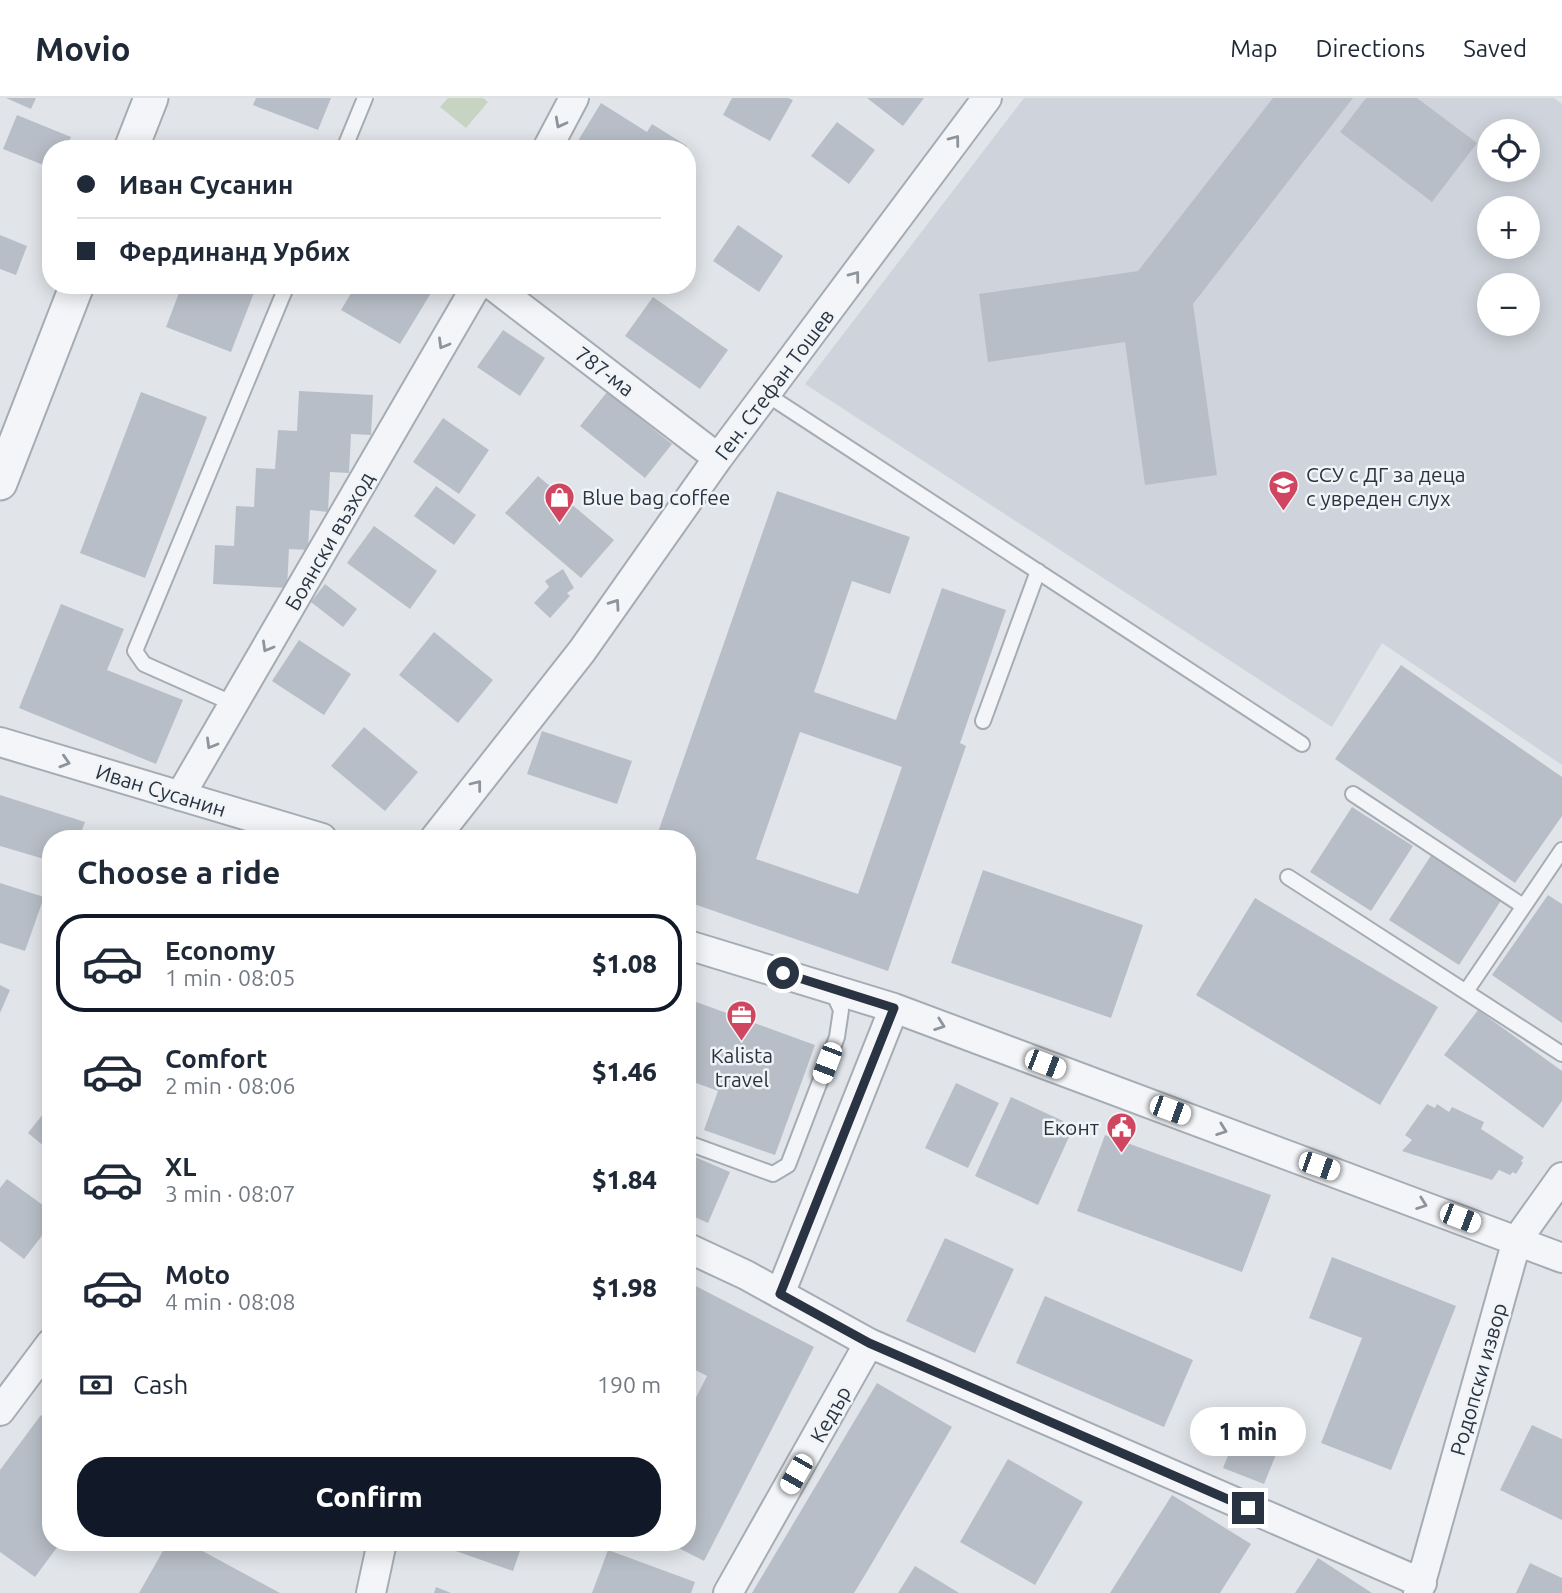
<!DOCTYPE html>
<meta charset="utf-8">
<style>
body{margin:0;font-family:Ubuntu,sans-serif;background:#f2f2f3;color:#1f2937;height:100vh;display:flex;flex-direction:column;font-size:26px;white-space:nowrap}
*{box-sizing:border-box;margin:0}
p{font-size:23px;color:#747a83}
.icon{flex:none;width:38px;height:38px;fill:none;stroke:currentColor;stroke-width:2;stroke-linecap:round;stroke-linejoin:round}
.map{position:relative;flex:1;overflow:hidden}
.drawer{position:absolute;left:42px;top:732px;width:654px;height:721px;display:flex;flex-direction:column;background:#fff;border-radius:28px;box-shadow:0 4px 18px #0003}
.drawer>*{flex:none}
.hud{position:absolute;left:42px;top:42px;width:654px;height:154px;border-radius:28px;box-shadow:0 4px 18px #0003;display:grid;align-content:center;height:154px;padding:0 35px;background:#fff}
.fabs{position:absolute;left:1477px;top:21px;display:grid;gap:14px}
.fabs a{display:grid;place-items:center;width:63px;height:63px;border-radius:50%;background:#fff;box-shadow:0 4px 18px #0003;font-size:35px}
.end{position:absolute;width:32px;height:32px;margin:-16px;border:9px solid #293342;background:#fff;box-shadow:0 0 0 4px #fff}
.from{border-radius:50%}
.bubble{position:absolute;height:49px;border-radius:24px;background:#fff;box-shadow:0 4px 18px #0003;font-size:23px;font-weight:800;line-height:49px;text-align:center}
.car{position:absolute;width:21px;height:42px;margin:-21px -10px;border-radius:9px;box-shadow:0 0 5px 2px #0007;background:linear-gradient(#fff 24%,#345 0 40%,#fff 0 76%,#345 0 86%,#fff 0)}
.hud b{display:flex;align-items:center;gap:24px;height:66px;font-size:26px}
.hud b+b{border-top:2px solid #e0e1e3}
.hud i{width:18px;height:18px;background:#1f2937}
ul{padding:0;list-style:none}
li{display:flex;align-items:center;gap:21px;height:98px;margin:0 14px 10px;padding:0 21px;border:4px solid transparent;border-radius:28px}
li div{flex:1}
li b{display:block;font-size:26px}
li em{font-style:normal;font-weight:800}
li.current{border-color:#111827}
li>.icon{width:63px;height:63px;stroke-width:1.5}
h2{padding:0 35px;font-size:32px;line-height:84px}
.pay{display:flex;align-items:center;gap:18px;height:77px;padding:0 35px;font-size:26px}
.pay p{margin-inline-start:auto}
.action{display:flex;gap:14px;margin-top:auto;padding:14px 35px}
.action a{flex:1;height:80px;border-radius:28px;background:#111827;color:#fff;font-size:28px;font-weight:800;line-height:80px;text-align:center}
header{display:flex;align-items:center;gap:42px;box-sizing:border-box;height:98px;padding:0 35px;background:#fff;border-bottom:2px solid #e0e1e3}
header strong{font-size:33px}
nav{display:flex;gap:38px;margin-inline-start:auto;font-size:24px}
.map>svg:first-child{display:block}
.built{fill:#cfd4dc;fill-rule:evenodd}
.green{fill:#c7d4c2}
.building{fill:#b8bec7;fill-rule:evenodd}
.lines{fill:none;stroke-linecap:round;stroke-linejoin:round}
.service-casing{stroke:#a6acb4;stroke-width:18}
.minor-casing{stroke:#a6acb4;stroke-width:32}
.tertiary-casing{stroke:#a6acb4;stroke-width:37}
.service{stroke:#f4f5f8;stroke-width:14}
.minor{stroke:#f4f5f8;stroke-width:28}
.tertiary{stroke:#f4f5f8;stroke-width:33}
.oneway{stroke:#8e949d}
.route{stroke:#293342;stroke-width:9}
.labels{text-anchor:middle;dominant-baseline:central;stroke-width:5;stroke-linejoin:round;paint-order:stroke}
.street-label{font-size:21px;fill:#293342;stroke:#f1f4f7}
.poi-label{font-size:21px;fill:#293342;stroke:#f1f4f7;text-anchor:start}
</style>
<header>
<strong>Movio</strong>
<nav><a>Map</a><a>Directions</a><a>Saved</a></nav>
</header>
<div class="map">
<svg width="1562" height="1495" viewBox="0 0 1562 1495">
<rect width="100%" height="100%" fill="#e1e5ea"/>
<path class="built" d="M1024,0H1554L1562,6V667L1382,545L1332,629L805,286ZM1489,33H1528V72H1489ZM1489,110H1528V149H1489ZM1489,187H1528V226H1489Z"/>
<path class="green" d="M448,0H483L488,4L466,30L440,9Z"/>
<path class="building" d="M6,0H36L31,11Z
M256,0H331L318,32L253,7Z
M732,0H788L793,2L770,43L723,17Z
M867,0H924L903,28Z
M1273,0H1353L1193,206L1217,377L1145,387L1125,244L988,264L979,196L1138,173Z
M1366,0H1417L1477,45L1432,104L1340,34Z
M601,5L647,34L652,26L687,48L685,51H573Z
M17,17L71,39L66,51H51V70L3,51Z
M837,24L875,52L849,86L811,58Z
M738,127L783,158L759,194L713,163Z
M0,137L27,148L16,177L0,171Z
M182,187H257L231,254L166,229Z
M356,187H419L431,195L400,246L341,212Z
M653,199L728,252L700,291L625,238Z
M503,232L545,260L520,298L477,269Z
M299,293L373,297L371,337L351,336L349,375L330,374L328,414L310,412L308,452L289,451L287,490L213,486L215,447L234,448L236,408L254,409L256,370L275,371L278,332L297,333Z
M141,294L207,319L145,480L80,455Z
M607,294L672,346L645,380L580,328Z
M443,320L489,352L459,396L413,364Z
M538,378L614,442L581,480L505,415Z
M436,388L476,417L454,447L414,418Z
M777,393L910,439L890,496L852,483L814,594L896,622L942,490L1006,512L960,645L966,648L888,873L688,804V740H656ZM800,634L902,669L858,796L756,761Z
M374,428L437,473L410,511L347,465Z
M563,471L574,490L567,495L570,498L550,520L534,505L549,489L545,483Z
M325,486L357,511L343,529L311,504Z
M61,506L124,531L107,572L183,602L156,666L19,610Z
M434,534L493,582L458,625L399,577Z
M299,542L351,576L324,617L272,583Z
M1401,567L1562,679V718L1515,785L1335,661Z
M364,629L418,674L385,713L331,668Z
M542,633L632,663L617,706L527,676Z
M0,697L85,724L79,740H51V763L0,748Z
M1352,709L1413,748L1371,813L1310,774Z
M1432,756L1502,801L1459,867L1389,822Z
M983,772L1143,827L1111,920L951,865Z
M0,785L44,799L25,853L0,845Z
M1548,797L1562,806V925L1492,877Z
M1255,800L1438,909L1380,1007L1196,897Z
M0,887L10,892L0,915Z
M688,901L815,947L775,1057L704,1032L718,993L688,982Z
M1478,912L1562,973V1003L1543,1030L1444,957Z
M956,985L999,1005L968,1070L925,1050Z
M1011,999L1074,1028L1038,1107L975,1078Z
M51,1006V1054L28,1035Z
M1427,1006L1435,1010L1437,1006L1449,1014L1452,1009L1484,1024L1481,1031L1524,1059L1521,1063L1523,1065L1516,1076L1513,1074L1510,1077L1499,1072L1492,1082L1402,1053L1412,1042L1405,1037Z
M1105,1037L1271,1097L1242,1174L1077,1113Z
M688,1056L730,1074L708,1125L688,1116Z
M7,1081L51,1113V1126L24,1161L0,1143V1090Z
M945,1140L1014,1171L975,1255L906,1223Z
M1332,1159L1456,1208L1391,1372L1321,1345L1362,1240L1309,1220Z
M688,1184L814,1249L704,1463L667,1444H688V1315L707,1278L688,1268Z
M1045,1198L1193,1262L1164,1329L1016,1265Z
M877,1285L952,1329L868,1472L854,1495H752Z
M41,1317L51,1325V1444H61L35,1479L0,1454V1372Z
M1532,1327L1562,1341V1422L1500,1392Z
M1240,1328L1281,1344L1264,1386L1223,1370Z
M1008,1361L1083,1404L1035,1487L960,1444Z
M1172,1397L1251,1446L1220,1495H1110Z
M168,1444H186L280,1495H139Z
M430,1444H523L513,1473Z
M608,1452L695,1484L691,1495H592Z
M1318,1460L1372,1495H1295Z
M1530,1465L1562,1480V1495H1516Z
M915,1468L959,1495H898Z
M436,1489L451,1495H434Z"/>
<g class="lines">
<defs>
<path id="service" d="M344,51L365,0
M766,296L1302,646
M234,606L144,566L135,553L287,187
M983,623L1038,473
M1353,696L1523,808
M1288,779L1562,956
M1467,892L1562,752
M688,1045L773,1076L788,1067L837,939L841,912L831,890"/>
<path id="minor" d="M547,51L574,0
M492,187L718,360
M0,644L322,740
M180,698L477,187
M435,740L582,553L718,360L987,0
M688,847L894,910L1562,1160
M688,1150L746,1177L869,1245L1422,1485
M780,1196L894,910
M0,1313L51,1245
M371,1495L382,1444
M728,1495L869,1245
M1418,1495L1517,1142L1562,1079"/>
<path id="tertiary" d="M131,51L151,0
M0,385L77,187"/>
</defs>
<use href="#service" class="service-casing"/>
<use href="#minor" class="minor-casing"/>
<use href="#tertiary" class="tertiary-casing"/>
<use href="#service" class="service"/>
<use href="#minor" class="minor"/>
<use href="#tertiary" class="tertiary"/>
</g>
<defs><path id="oneway-chevron" d="M-2-3.5L2.5 0L-2 3.5" fill="none" stroke-width="1.6" stroke-linecap="round" stroke-linejoin="round" transform="scale(1.75)"/></defs>
<g class="oneway">
<use href="#oneway-chevron" transform="translate(560 25) rotate(118)"/>
<use href="#oneway-chevron" transform="translate(955 42) rotate(-53)"/>
<use href="#oneway-chevron" transform="translate(855 178) rotate(-53)"/>
<use href="#oneway-chevron" transform="translate(443 246) rotate(120)"/>
<use href="#oneway-chevron" transform="translate(615 506) rotate(-55)"/>
<use href="#oneway-chevron" transform="translate(267 549) rotate(120)"/>
<use href="#oneway-chevron" transform="translate(211 646) rotate(120)"/>
<use href="#oneway-chevron" transform="translate(65 664) rotate(17)"/>
<use href="#oneway-chevron" transform="translate(477 687) rotate(-52)"/>
<use href="#oneway-chevron" transform="translate(940 927) rotate(20)"/>
<use href="#oneway-chevron" transform="translate(1222 1032) rotate(20)"/>
<use href="#oneway-chevron" transform="translate(1422 1106) rotate(20)"/>
</g>
<g class="lines">
<path class="route" d="M783,875L894,910L780,1196L869,1245L1248,1410"/>
</g>
<defs>
<symbol id="school-pin" viewBox="-11 -11 22 30"><path d="M0 17L-7.5 6A9.5 9.5 0 1 1 7.5 6Z" fill="#d0455f" stroke="#f1f4f7"/><path d="M0-5L7-2L0 1L-7-2ZM-4 1L0 2.5L4 1V4Q0 6-4 4Z" fill="#fff"/></symbol>
<symbol id="shop-pin" viewBox="-11 -11 22 30"><path d="M0 17L-7.5 6A9.5 9.5 0 1 1 7.5 6Z" fill="#d0455f" stroke="#f1f4f7"/><path d="M-5-2.5h2.3a2.7 3.5 0 0 1 5.4 0H5L5.5 6h-11ZM-1.5-2.5h3a1.5 2.3 0 0 0-3 0Z" fill="#fff"/></symbol>
<symbol id="office-pin" viewBox="-11 -11 22 30"><path d="M0 17L-7.5 6A9.5 9.5 0 1 1 7.5 6Z" fill="#d0455f" stroke="#f1f4f7"/><path d="M-6-3h4V-5.5h4V-3h4V5H-6ZM-1-4.5V-3h2v-1.5ZM-6 0V1H6V0Z" fill="#fff"/></symbol>
<symbol id="civic-pin" viewBox="-11 -11 22 30"><path d="M0 17L-7.5 6A9.5 9.5 0 1 1 7.5 6Z" fill="#d0455f" stroke="#f1f4f7"/><path d="M-.6-6.5H3V-4.5H.6V-3L4-1V1h2V6H-6V1h2V-1L-.6-3ZM-1.2 2.5V6h2.4V2.5Z" fill="#fff"/></symbol>
</defs>
<g fill-rule="evenodd">
<use href="#school-pin" x="1266" y="370" width="35" height="47"/>
<use href="#shop-pin" x="542" y="382" width="35" height="47"/>
<use href="#office-pin" x="724" y="900" width="35" height="47"/>
<use href="#civic-pin" x="1104" y="1012" width="35" height="47"/>
</g>
<g class="labels">
<g class="street-label">
<text transform="translate(605 273) rotate(37)">787-ма</text>
<text transform="translate(774 286) rotate(-53)">Ген. Стефан Тошев</text>
<text transform="translate(329 443) rotate(-60)">Боянски възход</text>
<text transform="translate(161 692) rotate(17)">Иван Сусанин</text>
<text transform="translate(1478 1281) rotate(-74)">Родопски извор</text>
<text transform="translate(830 1316) rotate(-61)">Кедър</text>
</g>
<g class="poi-label">
<text x="1306" y="376">ССУ с ДГ за деца<tspan x="1306" dy="24">с увреден слух</tspan></text>
<text x="582" y="399">Blue bag coffee</text>
<text x="742" y="957" text-anchor="middle">Kalista<tspan x="742" dy="24">travel</tspan></text>
<text x="1099" y="1029" text-anchor="end">Еконт</text>
</g>
</g>
</svg>
<div class="fabs">
<a><svg class="icon" aria-label="locate" viewBox="0 0 24 24"><circle cx="12" cy="12" r="6"/><path d="M12 2v4M12 18v4M2 12h4M18 12h4"/></svg></a>
<a>+</a>
<a>−</a>
</div>
<i class="end from" style="left:783px;top:875px"></i>
<i class="end" style="left:1248px;top:1410px"></i>
<div class="bubble" style="left:1190px;top:1309px;width:116px">1 min</div>
<i class="car" style="left:827px;top:965px;rotate:201deg"></i>
<i class="car" style="left:1045px;top:966px;rotate:111deg"></i>
<i class="car" style="left:1170px;top:1012px;rotate:110deg"></i>
<i class="car" style="left:1319px;top:1068px;rotate:109deg"></i>
<i class="car" style="left:1460px;top:1120px;rotate:111deg"></i>
<i class="car" style="left:796px;top:1376px;rotate:210deg"></i>
<div class="hud">
<b><i class="from"></i>Иван Сусанин</b>
<b><i></i>Фердинанд Урбих</b>
</div>
<section class="drawer">
<h2>Choose a ride</h2>
<ul>
<li class="current"><svg class="icon" aria-label="car" viewBox="0 0 24 24"><path d="M5 17H2v-5l4-1 3-4h7l3 4 3 1v5h-3M9 17h6M6 11h13"/><circle cx="7" cy="17" r="2"/><circle cx="17" cy="17" r="2"/></svg><div><b>Economy</b><p>1 min · 08:05</p></div><em>$1.08</em></li>
<li><svg class="icon" aria-label="car" viewBox="0 0 24 24"><path d="M5 17H2v-5l4-1 3-4h7l3 4 3 1v5h-3M9 17h6M6 11h13"/><circle cx="7" cy="17" r="2"/><circle cx="17" cy="17" r="2"/></svg><div><b>Comfort</b><p>2 min · 08:06</p></div><em>$1.46</em></li>
<li><svg class="icon" aria-label="car" viewBox="0 0 24 24"><path d="M5 17H2v-5l4-1 3-4h7l3 4 3 1v5h-3M9 17h6M6 11h13"/><circle cx="7" cy="17" r="2"/><circle cx="17" cy="17" r="2"/></svg><div><b>XL</b><p>3 min · 08:07</p></div><em>$1.84</em></li>
<li><svg class="icon" aria-label="car" viewBox="0 0 24 24"><path d="M5 17H2v-5l4-1 3-4h7l3 4 3 1v5h-3M9 17h6M6 11h13"/><circle cx="7" cy="17" r="2"/><circle cx="17" cy="17" r="2"/></svg><div><b>Moto</b><p>4 min · 08:08</p></div><em>$1.98</em></li>
</ul>
<div class="pay"><svg class="icon" aria-label="cash" viewBox="0 0 24 24"><path d="M3 7h18v10H3z"/><circle cx="12" cy="12" r="2"/></svg>Cash<p>190 m</p></div>
<div class="action"><a>Confirm</a></div>
</section>
</div>
